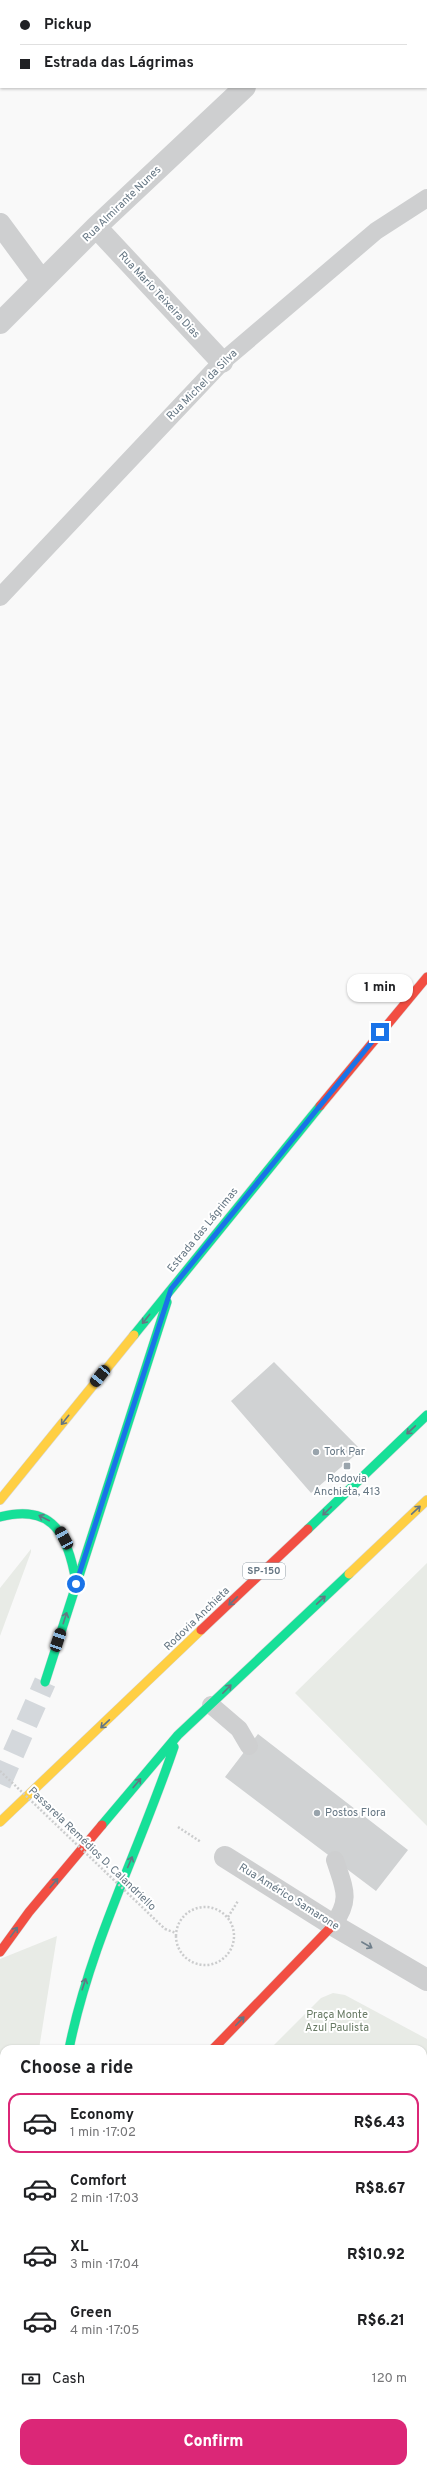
<!DOCTYPE html>
<meta charset="utf-8">
<style>
body{margin:0;font-family:Overpass,sans-serif;background:#f6f6f6;color:#202124;height:100vh;display:flex;flex-direction:column;font-size:15px;white-space:nowrap}
*{box-sizing:border-box;margin:0}
p{font-size:13px;color:#757577}
.icon{flex:none;width:22px;height:22px;fill:none;stroke:currentColor;stroke-width:2;stroke-linecap:round;stroke-linejoin:round}
.map{position:relative;flex:1;overflow:hidden}
.details{position:absolute;left:0px;top:2045px;width:427px;height:428px;display:flex;flex-direction:column;background:#fff;border-radius:12px 12px 0 0;box-shadow:0 1px 3px #0004}
.details>*{flex:none}
.top-card{position:absolute;left:0px;top:0px;width:427px;height:88px;box-shadow:0 1px 3px #0004;display:grid;align-content:center;height:88px;padding:0 20px;background:#fff}
.end{position:absolute;width:18px;height:18px;margin:-9px;border:5px solid #1a73e8;background:#fff;box-shadow:0 0 0 2px #fff}
.from{border-radius:50%}
.bubble{position:absolute;height:28px;border-radius:12px;background:#fff;box-shadow:0 1px 3px #0004;font-size:13px;font-weight:800;line-height:28px;text-align:center}
.car{position:absolute;width:12px;height:24px;margin:-12px -6px;border-radius:5px;box-shadow:0 0 3px 1px #0007;background:linear-gradient(#222 24%,#8ab4d8 0 40%,#222 0 76%,#8ab4d8 0 86%,#222 0)}
.top-card b{display:flex;align-items:center;gap:14px;height:38px;font-size:15px}
.top-card b+b{border-top:1px solid #e0e0e0}
.top-card i{width:10px;height:10px;background:#202124}
ul{padding:0;list-style:none}
li{display:flex;align-items:center;gap:12px;height:60px;margin:0 8px 6px;padding:0 12px;border:2px solid transparent;border-radius:12px}
li div{flex:1}
li b{display:block;font-size:15px}
li em{font-style:normal;font-weight:800}
li.current{border-color:#db2777}
li>.icon{width:36px;height:36px;stroke-width:1.5}
h2{padding:0 20px;font-size:18px;line-height:48px}
.pay{display:flex;align-items:center;gap:10px;height:44px;padding:0 20px;font-size:15px}
.pay p{margin-inline-start:auto}
.cta{display:flex;gap:8px;margin-top:auto;padding:8px 20px}
.cta a{flex:1;height:46px;border-radius:12px;background:#db2777;color:#fff;font-size:16px;font-weight:800;line-height:46px;text-align:center}
.map>svg:first-child{display:block}
.green{fill:#e8ebe6}
.building{fill:#d0d2d3}
.lines{fill:none;stroke-linecap:round;stroke-linejoin:round}
.secondary-tunnel{stroke:#d4d8dc;stroke-width:22;stroke-dasharray:22 11;stroke-linecap:butt}
.fast-casing{stroke:#d5d6d7;stroke-width:10}
.slow-casing{stroke:#d5d6d7;stroke-width:10}
.jam-casing{stroke:#d5d6d7;stroke-width:10}
.path{stroke:#cbcccd;stroke-width:2.5;stroke-dasharray:2 2;stroke-linecap:butt}
.lane{stroke:#cecfd0;stroke-width:18}
.street{stroke:#cecfd0;stroke-width:22}
.fast{stroke:#16e098;stroke-width:9}
.slow{stroke:#ffcf43;stroke-width:9}
.jam{stroke:#f24e42;stroke-width:9}
.path-bridge{stroke:#cbcccd;stroke-width:2.5;stroke-dasharray:2 2;stroke-linecap:butt}
.oneway{stroke:#657683}
.oneway2{stroke:#707f8b}
.route{stroke:#1a73e8;stroke-width:5}
.poi-dot{fill:#99a4ac;stroke:#fff;stroke-width:1.5}
.labels{text-anchor:middle;dominant-baseline:central;stroke-width:4;stroke-linejoin:round;paint-order:stroke}
.shield{fill:#fff;stroke:#939fa8;stroke-width:1}
.shield-label{font-size:10px;font-weight:bold;fill:#657683}
.street-label{font-size:11px;fill:#657683;stroke:#fff}
.poi-label{font-size:11px;fill:#657683;stroke:#fff;text-anchor:start}
.park-label{font-size:11px;fill:#687a64;stroke:#fff}
</style>
<div class="map">
<svg width="427" height="2473" viewBox="0 0 427 2473">
<rect width="100%" height="100%" fill="#f9f9f9"/>
<path class="green" d="M31,1549V1552L0,1636V1588Z
M427,1563V1826L295,1693Z
M57,1936L39,2049H4V2469H61V2473H0V1959Z
M333,1993L345,1995L427,2039V2082L423,2089V2049H270L321,1998Z
M423,2399L427,2401V2473H178L177,2469H423Z"/>
<path class="building" d="M274,1362L361,1450L311,1493L231,1401Z
M258,1734L408,1850L376,1891L225,1777Z"/>
<g class="lines">
<path class="secondary-tunnel" d="M0,1784L45,1682"/>
<defs>
<path id="fast" d="M134,1335L320,1106
M0,1517C54,1503 68,1536 76,1582
M308,1529L427,1415
M45,1682L167,1302
M102,1825L178,1735L349,1574
M69,2049C90,1944 140,1848 174,1747
M111,2469L113,2473"/>
<path id="slow" d="M0,1500L134,1335
M349,1574L427,1500
M0,1822L201,1630"/>
<path id="jam" d="M320,1106L427,977
M201,1630L308,1529
M0,1952L29,1912L102,1825
M213,2049L333,1925"/>
</defs>
<use href="#fast" class="fast-casing"/>
<use href="#slow" class="slow-casing"/>
<use href="#jam" class="jam-casing"/>
<path class="path" d="M178,1827L201,1842
M176 1936a29 29 0 1 1 58 0a29 29 0 1 1-58 0Z
M228,1917L238,1901
M165,1929L176,1933"/>
<path class="lane" d="M0,597L222,362L376,231L427,198
M211,1705L239,1729L249,1746
M333,1925C352,1899 344,1888 335,1860"/>
<path class="street" d="M9,1V0
M336,1L338,0
M0,16L1,15
M0,224L42,281
M96,227L222,362
M0,323L96,227L245,87
M225,1857L333,1925L427,1980
M423,2200L427,2192
M423,2350L427,2352"/>
<use href="#fast" class="fast"/>
<use href="#slow" class="slow"/>
<use href="#jam" class="jam"/>
<path class="path-bridge" d="M0,1771L165,1929"/>
</g>
<defs><path id="oneway-shaft" d="M-6 0H5M1.5-3L5.5 0L1.5 3" fill="none" stroke-width="1.6" stroke-linecap="round" stroke-linejoin="round"/></defs>
<g class="oneway">
<use href="#oneway-shaft" transform="translate(146 1319) rotate(129)"/>
<use href="#oneway-shaft" transform="translate(65 1420) rotate(129)"/>
<use href="#oneway-shaft" transform="translate(411 1430) rotate(137)"/>
<use href="#oneway-shaft" transform="translate(416 1510) rotate(-43)"/>
<use href="#oneway-shaft" transform="translate(327 1511) rotate(136)"/>
<use href="#oneway-shaft" transform="translate(44 1518) rotate(-153)"/>
<use href="#oneway-shaft" transform="translate(321 1600) rotate(-43)"/>
<use href="#oneway-shaft" transform="translate(233 1601) rotate(136)"/>
<use href="#oneway-shaft" transform="translate(65 1618) rotate(-72)"/>
<use href="#oneway-shaft" transform="translate(227 1689) rotate(-45)"/>
<use href="#oneway-shaft" transform="translate(105 1724) rotate(137)"/>
<use href="#oneway-shaft" transform="translate(137 1783) rotate(-50)"/>
<use href="#oneway-shaft" transform="translate(130 1862) rotate(-67)"/>
<use href="#oneway-shaft" transform="translate(54 1883) rotate(-50)"/>
<use href="#oneway-shaft" transform="translate(14 1932) rotate(-54)"/>
<use href="#oneway-shaft" transform="translate(84 1984) rotate(-72)"/>
<use href="#oneway-shaft" transform="translate(240 2021) rotate(-46)"/>
</g>
<use class="oneway2" href="#oneway-shaft" transform="translate(367 1945) rotate(30)"/>
<g class="lines">
<path class="route" d="M76,1584L171,1289L380,1032"/>
</g>
<g class="poi-dot">
<circle cx="316" cy="1452" r="4"/>
<rect x="343" y="1462" width="8" height="8" rx="2"/>
<circle cx="317" cy="1813" r="4"/>
</g>
<g class="labels">
<rect class="shield" x="243" y="1563" width="42" height="16" rx="3"/>
<g class="shield-label">
<text x="264" y="1571">SP-150</text>
</g>
<g class="street-label">
<text transform="translate(122 204) rotate(-44)">Rua Almirante Nunes</text>
<text transform="translate(159 295) rotate(47)">Rua Mario Teixeira Dias</text>
<text transform="translate(202 385) rotate(-45)">Rua Michel da Silva</text>
<text transform="translate(203 1230) rotate(-51)">Estrada das Lágrimas</text>
<text transform="translate(197 1619) rotate(-44)">Rodovia Anchieta</text>
<text transform="translate(92 1849) rotate(44)">Passarela Remédios D. Calandriello</text>
<text transform="translate(289 1897) rotate(32)">Rua Américo Samarone</text>
</g>
<g class="poi-label">
<text x="324" y="1452">Tork Par</text>
<text x="347" y="1479" text-anchor="middle">Rodovia<tspan x="347" dy="13">Anchieta, 413</tspan></text>
<text x="325" y="1813">Postos Flora</text>
</g>
<g class="park-label">
<text x="337" y="2015">Praça Monte<tspan x="337" dy="13">Azul Paulista</tspan></text>
</g>
</g>
</svg>
<i class="end from" style="left:76px;top:1584px"></i>
<i class="end" style="left:380px;top:1032px"></i>
<div class="bubble" style="left:347px;top:974px;width:66px">1 min</div>
<i class="car" style="left:100px;top:1376px;rotate:219deg"></i>
<i class="car" style="left:64px;top:1538px;rotate:332deg"></i>
<i class="car" style="left:58px;top:1640px;rotate:18deg"></i>
<div class="top-card">
<b><i class="from"></i>Pickup</b>
<b><i></i>Estrada das Lágrimas</b>
</div>
<section class="details">
<h2>Choose a ride</h2>
<ul>
<li class="current"><svg class="icon" aria-label="car" viewBox="0 0 24 24"><path d="M5 17H2v-5l4-1 3-4h7l3 4 3 1v5h-3M9 17h6M6 11h13"/><circle cx="7" cy="17" r="2"/><circle cx="17" cy="17" r="2"/></svg><div><b>Economy</b><p>1 min · 17:02</p></div><em>R$6.43</em></li>
<li><svg class="icon" aria-label="car" viewBox="0 0 24 24"><path d="M5 17H2v-5l4-1 3-4h7l3 4 3 1v5h-3M9 17h6M6 11h13"/><circle cx="7" cy="17" r="2"/><circle cx="17" cy="17" r="2"/></svg><div><b>Comfort</b><p>2 min · 17:03</p></div><em>R$8.67</em></li>
<li><svg class="icon" aria-label="car" viewBox="0 0 24 24"><path d="M5 17H2v-5l4-1 3-4h7l3 4 3 1v5h-3M9 17h6M6 11h13"/><circle cx="7" cy="17" r="2"/><circle cx="17" cy="17" r="2"/></svg><div><b>XL</b><p>3 min · 17:04</p></div><em>R$10.92</em></li>
<li><svg class="icon" aria-label="car" viewBox="0 0 24 24"><path d="M5 17H2v-5l4-1 3-4h7l3 4 3 1v5h-3M9 17h6M6 11h13"/><circle cx="7" cy="17" r="2"/><circle cx="17" cy="17" r="2"/></svg><div><b>Green</b><p>4 min · 17:05</p></div><em>R$6.21</em></li>
</ul>
<div class="pay"><svg class="icon" aria-label="cash" viewBox="0 0 24 24"><path d="M3 7h18v10H3z"/><circle cx="12" cy="12" r="2"/></svg>Cash<p>120 m</p></div>
<div class="cta"><a>Confirm</a></div>
</section>
</div>
